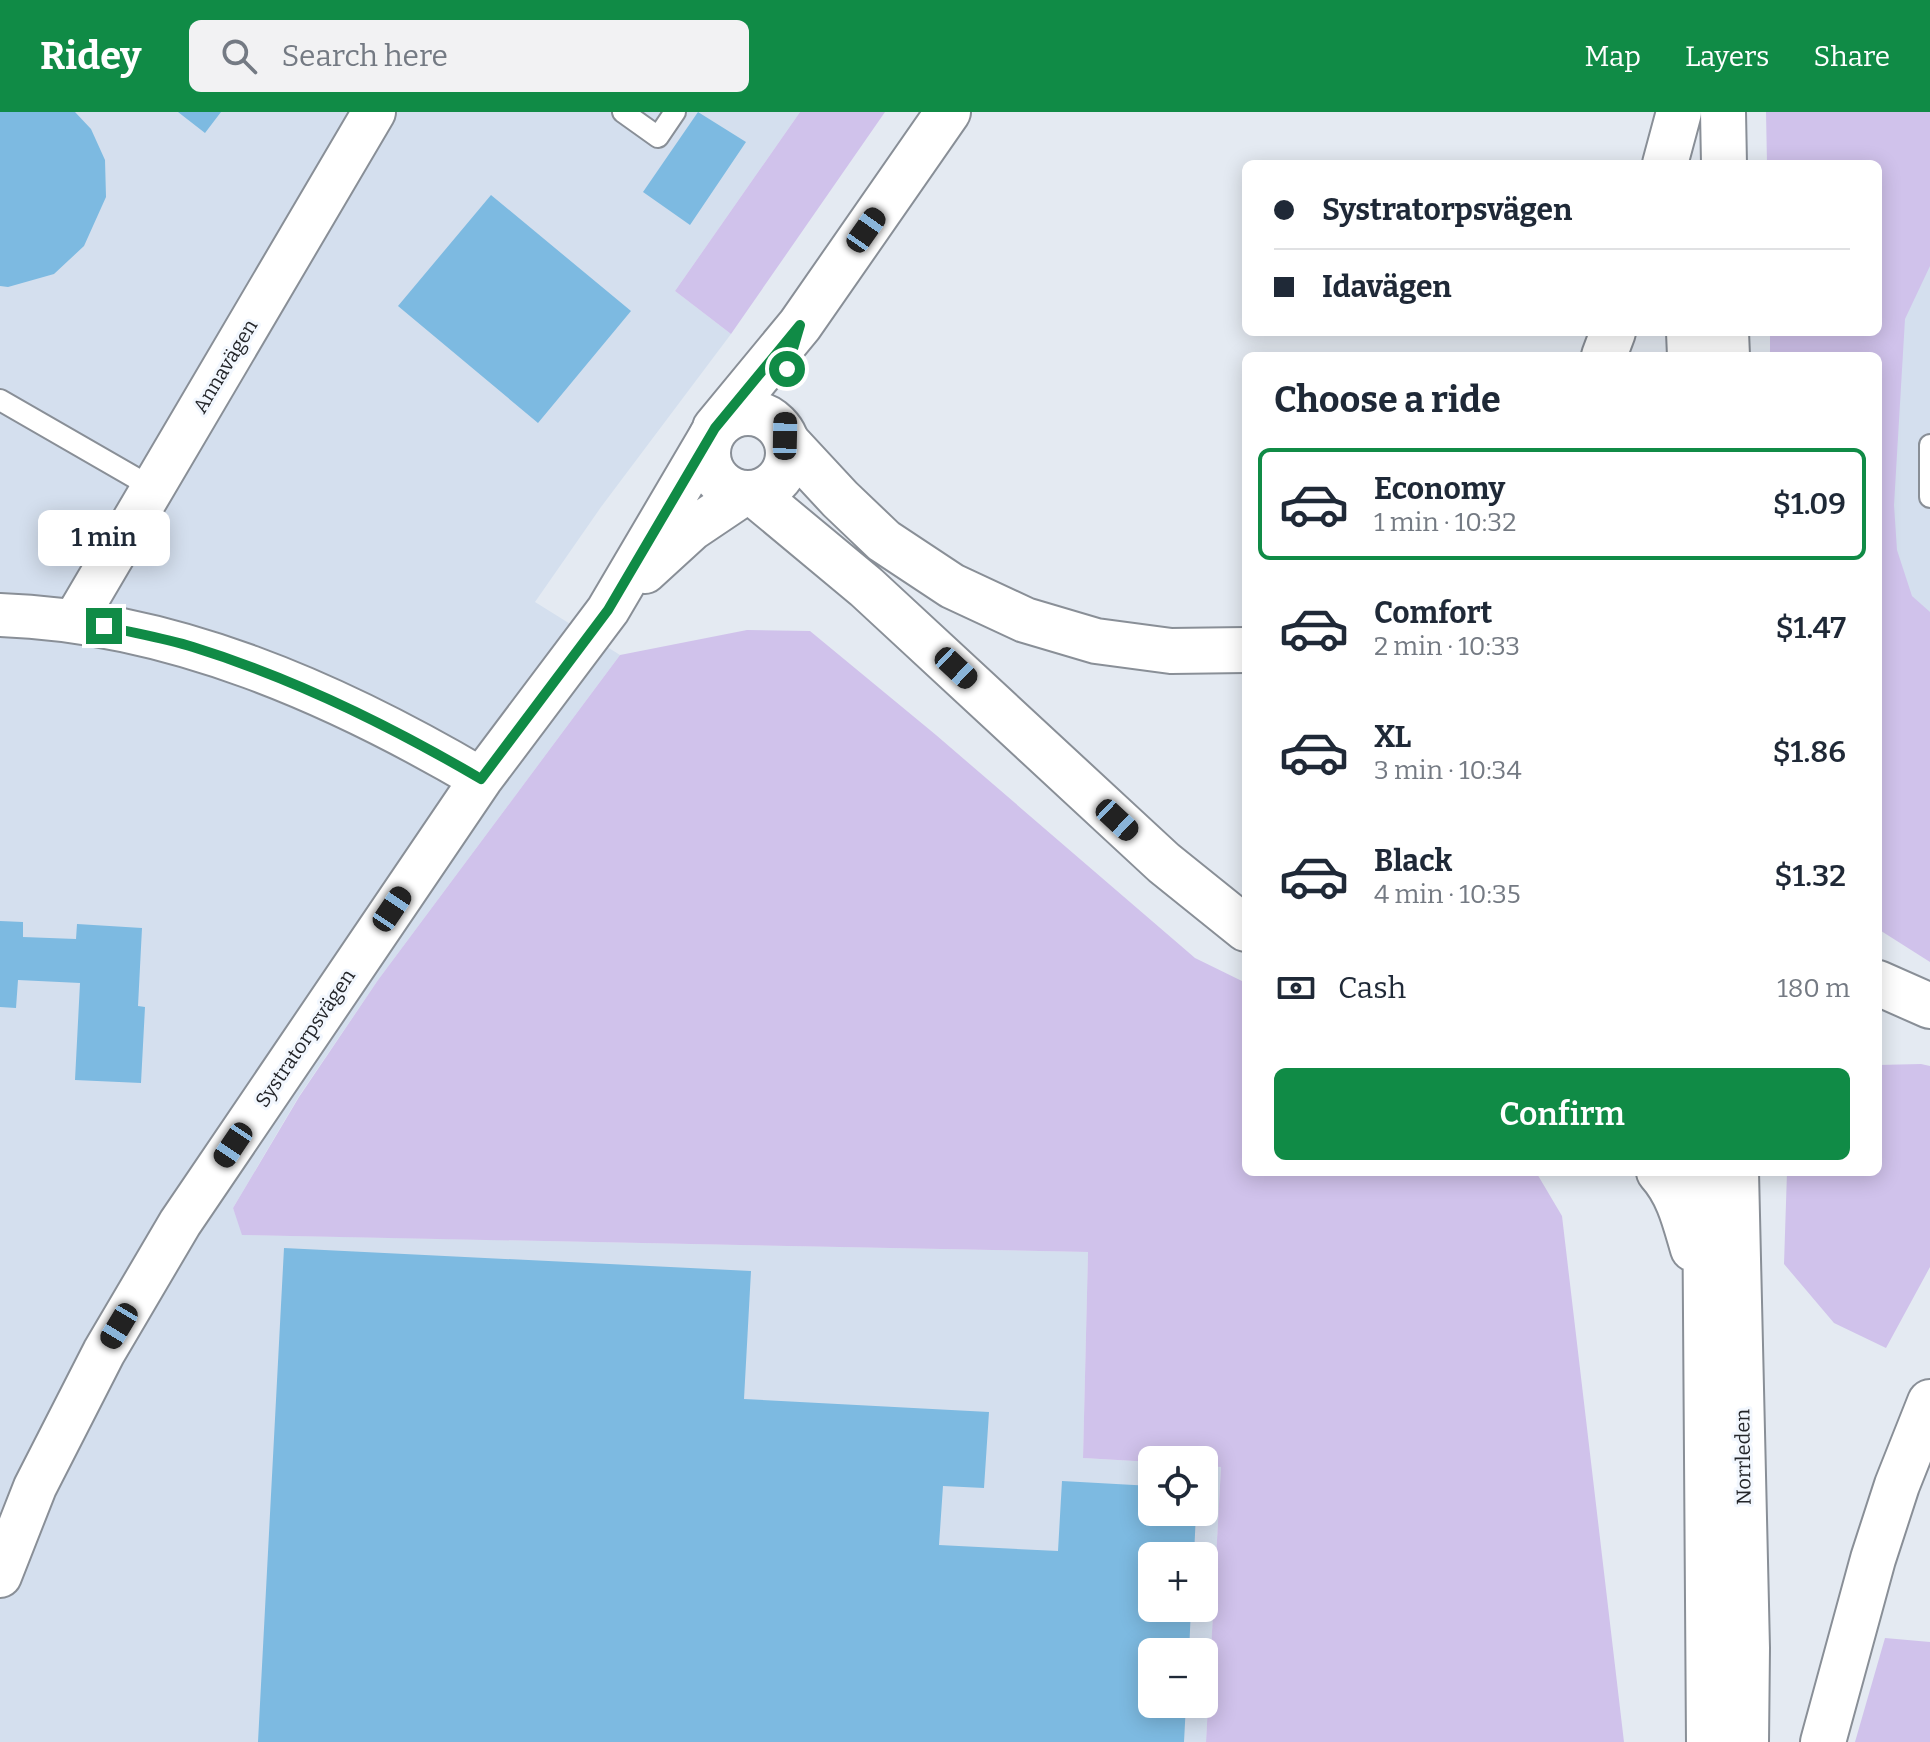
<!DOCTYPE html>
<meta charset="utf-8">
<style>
body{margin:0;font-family:Bitter,serif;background:#f2f2f3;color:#1f2937;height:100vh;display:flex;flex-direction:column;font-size:30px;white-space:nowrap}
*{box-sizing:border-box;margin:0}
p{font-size:26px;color:#747a83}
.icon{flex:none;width:44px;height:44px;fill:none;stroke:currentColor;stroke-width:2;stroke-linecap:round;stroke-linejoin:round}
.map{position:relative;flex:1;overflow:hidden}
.panel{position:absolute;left:1242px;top:240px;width:640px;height:824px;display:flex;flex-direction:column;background:#fff;border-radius:12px;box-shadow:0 4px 20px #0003}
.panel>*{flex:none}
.guide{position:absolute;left:1242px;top:48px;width:640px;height:176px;border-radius:12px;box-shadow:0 4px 20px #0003;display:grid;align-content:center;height:176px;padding:0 32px;background:#fff}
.fabs{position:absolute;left:1138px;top:1334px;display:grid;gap:16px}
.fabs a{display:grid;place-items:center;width:80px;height:80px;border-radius:12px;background:#fff;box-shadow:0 4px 20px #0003;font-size:40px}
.end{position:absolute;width:36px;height:36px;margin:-18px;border:10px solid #108b46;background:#fff;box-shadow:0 0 0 4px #fff}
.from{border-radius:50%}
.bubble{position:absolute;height:56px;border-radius:12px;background:#fff;box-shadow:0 4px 20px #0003;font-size:26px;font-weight:600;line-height:56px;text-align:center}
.car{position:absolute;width:24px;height:48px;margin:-24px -12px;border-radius:10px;box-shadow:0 0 6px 2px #0007;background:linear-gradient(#222 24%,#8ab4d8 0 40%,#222 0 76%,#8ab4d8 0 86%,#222 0)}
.guide b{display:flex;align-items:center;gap:28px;height:76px;font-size:30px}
.guide b+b{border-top:2px solid #e0e1e3}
.guide i{width:20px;height:20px;background:#1f2937}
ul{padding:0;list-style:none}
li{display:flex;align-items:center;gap:24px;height:112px;margin:0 16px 12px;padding:0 16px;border:4px solid transparent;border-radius:12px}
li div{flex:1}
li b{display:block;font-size:30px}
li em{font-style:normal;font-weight:600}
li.on{border-color:#108b46}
li>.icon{width:72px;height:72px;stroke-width:1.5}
h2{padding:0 32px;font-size:36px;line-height:96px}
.pay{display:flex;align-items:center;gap:20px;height:88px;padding:0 32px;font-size:30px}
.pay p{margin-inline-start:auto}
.action{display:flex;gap:16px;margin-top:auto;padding:16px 32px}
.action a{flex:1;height:92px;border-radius:12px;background:#108b46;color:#fff;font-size:32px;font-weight:600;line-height:92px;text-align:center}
header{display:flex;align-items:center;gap:48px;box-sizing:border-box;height:112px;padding:0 40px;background:#108b46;color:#fff}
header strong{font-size:38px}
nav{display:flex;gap:44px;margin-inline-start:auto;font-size:28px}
.search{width:560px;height:72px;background:#f2f2f3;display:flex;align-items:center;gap:20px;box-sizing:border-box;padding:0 28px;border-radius:12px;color:#747a83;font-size:30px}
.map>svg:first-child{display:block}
.built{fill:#d4dfee;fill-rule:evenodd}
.green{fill:#d0c2eb}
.building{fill:#7dbae1}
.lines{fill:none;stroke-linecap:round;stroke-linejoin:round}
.service-casing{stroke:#898f97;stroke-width:24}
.minor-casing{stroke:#898f97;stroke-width:46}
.tertiary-casing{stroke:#898f97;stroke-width:48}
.trunk-casing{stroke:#898f97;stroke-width:48}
.service{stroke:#fff;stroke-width:20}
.minor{stroke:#fff;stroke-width:42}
.tertiary{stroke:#fff;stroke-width:44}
.trunk{stroke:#fff;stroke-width:44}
.route{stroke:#108b46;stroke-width:10}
.labels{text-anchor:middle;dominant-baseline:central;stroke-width:6;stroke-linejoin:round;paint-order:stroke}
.street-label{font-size:20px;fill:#232529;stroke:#f2f7fe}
</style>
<header>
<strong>Ridey</strong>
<div class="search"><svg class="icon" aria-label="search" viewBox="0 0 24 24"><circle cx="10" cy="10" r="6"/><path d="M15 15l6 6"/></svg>Search here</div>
<nav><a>Map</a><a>Layers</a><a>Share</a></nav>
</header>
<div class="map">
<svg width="1930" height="1630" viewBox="0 0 1930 1630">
<rect width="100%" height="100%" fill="#e4eaf2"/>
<path class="built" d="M0,0H800L675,179L731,222L601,395L535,490L620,543L378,868L299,984L233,1096L243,1123L1088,1140L1083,1346L1152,1350V1400H1204V1354L1221,1355L1206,1630H0ZM1152,1444H1204V1496H1152ZM1152,1540H1204V1592H1152Z
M1930,50V757L1878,711V244H1866L1878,220V97Z"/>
<path class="green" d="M800,0H885L731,222L675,179Z
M1766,0H1930V154L1905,207L1894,393L1897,438L1912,484L1930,500V850L1878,817V244H1770V220H1878V52H1767Z
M747,518L810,519L936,623L1195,846L1246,871V1060H1536L1562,1104L1624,1630H1206L1221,1355L1204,1354V1348H1152V1350L1083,1346L1088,1140L242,1123L233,1096L299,985L378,868L620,543Z
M1921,952L1930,954V1155L1886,1236L1834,1211L1784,1152L1787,1060H1878V953Z
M1885,1526L1930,1530V1630H1855Z"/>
<path class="building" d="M0,0H75L91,17L105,48L106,85L84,134L54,162L8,175L0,174Z
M178,0H221L205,21Z
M698,0L746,30L690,113L643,80Z
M491,83L631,199L538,311L398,194Z
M0,809L23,810V825L76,827L77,812L142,816L138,894L145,895L141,971L75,968L80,871L18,868L16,896L0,895Z
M284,1136L751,1159L744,1287L989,1300L984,1376L943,1374L939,1433L1058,1439L1062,1369L1152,1374V1400H1196L1194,1444H1152V1496H1191L1189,1540H1152V1592H1186L1184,1630H258Z"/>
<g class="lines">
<defs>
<path id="service" d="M623,0L658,25L675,0
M0,288L153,376
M1930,333V385"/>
<path id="minor" d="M645,460L692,417L744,382
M0,503C172,509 335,581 481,667
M75,508L374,0
M0,1464L35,1375L104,1240L180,1111L481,667L608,498L711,323"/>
<path id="tertiary" d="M708 341a40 40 0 1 1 80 0a40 40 0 1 1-80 0Z
M715,316L800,213L948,0"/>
<path id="trunk" d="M1723,0L1724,52
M1665,52L1679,0
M1689,220L1690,244
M1726,220L1727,244
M1604,244L1613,220
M788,331L840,387L884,429L952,474L1025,508L1096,529L1171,539L1246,538
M753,381L866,475L1164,751L1246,817
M1878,871L1930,894
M1659,1060C1679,1082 1685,1110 1693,1137
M1705,1060L1709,1630
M1736,1060L1747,1536L1746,1630
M1823,1630L1873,1447L1897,1373L1930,1290"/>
</defs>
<use href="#service" class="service-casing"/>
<use href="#minor" class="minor-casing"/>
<use href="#tertiary" class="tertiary-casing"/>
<use href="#trunk" class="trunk-casing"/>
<use href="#service" class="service"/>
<use href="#minor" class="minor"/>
<use href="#tertiary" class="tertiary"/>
<use href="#trunk" class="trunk"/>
</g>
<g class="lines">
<path class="route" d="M104,514C133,521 164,526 193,535C293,566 391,614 481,667L608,498L715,316L800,213L787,257"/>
</g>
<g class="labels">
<g class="street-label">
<text transform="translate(225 254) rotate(-59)">Annavägen</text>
<text transform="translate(305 926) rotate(-56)">Systratorpsvägen</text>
<text transform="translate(1743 1345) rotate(-91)">Norrleden</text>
</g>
</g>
</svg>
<div class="fabs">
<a><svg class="icon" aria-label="locate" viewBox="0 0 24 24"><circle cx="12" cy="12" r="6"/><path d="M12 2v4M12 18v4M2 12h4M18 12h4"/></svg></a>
<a>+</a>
<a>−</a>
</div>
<i class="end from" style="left:787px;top:257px"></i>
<i class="end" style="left:104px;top:514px"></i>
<div class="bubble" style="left:38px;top:398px;width:132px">1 min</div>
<i class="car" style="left:866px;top:118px;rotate:35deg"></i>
<i class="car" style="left:785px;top:324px;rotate:1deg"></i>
<i class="car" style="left:956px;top:556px;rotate:133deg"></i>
<i class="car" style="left:1117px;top:708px;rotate:133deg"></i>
<i class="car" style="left:392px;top:797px;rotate:34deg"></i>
<i class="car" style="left:233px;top:1033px;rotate:214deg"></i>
<i class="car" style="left:119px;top:1214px;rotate:211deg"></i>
<div class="guide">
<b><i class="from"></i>Systratorpsvägen</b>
<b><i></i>Idavägen</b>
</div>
<section class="panel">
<h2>Choose a ride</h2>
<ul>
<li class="on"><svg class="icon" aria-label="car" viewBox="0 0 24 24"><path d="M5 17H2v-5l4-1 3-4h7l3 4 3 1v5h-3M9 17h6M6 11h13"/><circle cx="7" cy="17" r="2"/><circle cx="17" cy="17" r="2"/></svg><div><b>Economy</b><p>1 min · 10:32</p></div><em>$1.09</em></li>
<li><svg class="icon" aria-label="car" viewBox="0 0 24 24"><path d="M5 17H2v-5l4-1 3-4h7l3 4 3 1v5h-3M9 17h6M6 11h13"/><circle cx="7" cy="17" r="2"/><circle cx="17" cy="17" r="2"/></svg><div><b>Comfort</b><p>2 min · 10:33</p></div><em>$1.47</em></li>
<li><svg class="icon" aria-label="car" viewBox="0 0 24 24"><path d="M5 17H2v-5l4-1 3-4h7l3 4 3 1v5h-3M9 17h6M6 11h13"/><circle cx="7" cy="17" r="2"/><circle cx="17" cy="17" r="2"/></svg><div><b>XL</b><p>3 min · 10:34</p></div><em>$1.86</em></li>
<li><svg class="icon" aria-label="car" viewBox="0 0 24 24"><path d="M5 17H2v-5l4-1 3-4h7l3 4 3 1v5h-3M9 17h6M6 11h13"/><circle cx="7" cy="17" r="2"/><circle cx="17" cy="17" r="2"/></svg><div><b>Black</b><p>4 min · 10:35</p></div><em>$1.32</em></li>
</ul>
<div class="pay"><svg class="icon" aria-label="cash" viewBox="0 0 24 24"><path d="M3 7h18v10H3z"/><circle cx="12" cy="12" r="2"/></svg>Cash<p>180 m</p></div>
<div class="action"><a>Confirm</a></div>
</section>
</div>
